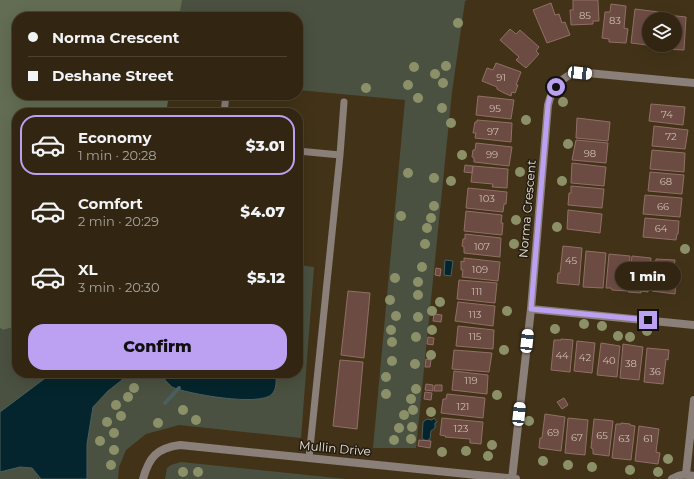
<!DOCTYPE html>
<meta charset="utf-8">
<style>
body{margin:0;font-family:Montserrat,sans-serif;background:#3a2e1b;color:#f1f3f6;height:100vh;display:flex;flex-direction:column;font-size:15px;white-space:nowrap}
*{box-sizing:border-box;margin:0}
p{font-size:13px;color:#a8a59f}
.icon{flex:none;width:22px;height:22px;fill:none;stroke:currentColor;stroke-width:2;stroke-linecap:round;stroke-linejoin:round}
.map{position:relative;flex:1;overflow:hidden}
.details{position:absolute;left:12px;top:108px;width:291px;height:270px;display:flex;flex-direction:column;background:#322612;border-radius:16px;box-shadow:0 4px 16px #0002,0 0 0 1px #4d4332}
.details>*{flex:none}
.banner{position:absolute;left:12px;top:12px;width:291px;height:88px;border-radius:16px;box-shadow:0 4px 16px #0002,0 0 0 1px #4d4332;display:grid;align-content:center;height:88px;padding:0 16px;background:#322612}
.controls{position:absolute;left:642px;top:12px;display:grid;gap:8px}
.controls a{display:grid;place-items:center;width:40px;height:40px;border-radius:50%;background:#322612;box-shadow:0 4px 16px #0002,0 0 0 1px #4d4332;font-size:20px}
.end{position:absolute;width:18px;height:18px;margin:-9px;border:5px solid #bca0f2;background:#111;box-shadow:0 0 0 2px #111}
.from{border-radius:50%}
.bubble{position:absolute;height:28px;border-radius:14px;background:#322612;box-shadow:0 4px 16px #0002,0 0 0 1px #4d4332;font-size:13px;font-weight:800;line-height:28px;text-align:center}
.car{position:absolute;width:12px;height:24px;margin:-12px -6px;border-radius:5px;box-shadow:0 0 3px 1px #0007;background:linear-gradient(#fff 24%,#345 0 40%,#fff 0 76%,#345 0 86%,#fff 0)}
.banner b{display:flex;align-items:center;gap:14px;height:38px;font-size:15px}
.banner b+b{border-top:1px solid #4d4332}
.banner i{width:10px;height:10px;background:#f1f3f6}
ul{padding:7px 0 0;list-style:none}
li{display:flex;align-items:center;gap:12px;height:60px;margin:0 8px 6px;padding:0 8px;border:2px solid transparent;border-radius:16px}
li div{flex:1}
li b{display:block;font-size:15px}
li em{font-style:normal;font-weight:800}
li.selected{border-color:#bca0f2}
li>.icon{width:36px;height:36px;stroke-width:1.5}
.primary-button{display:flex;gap:8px;margin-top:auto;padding:8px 16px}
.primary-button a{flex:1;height:46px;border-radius:16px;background:#bca0f2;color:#111;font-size:16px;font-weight:800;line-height:46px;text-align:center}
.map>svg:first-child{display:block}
.green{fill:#4a5140}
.forest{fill:#626d53}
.water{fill:#04252d;stroke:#4a5f60}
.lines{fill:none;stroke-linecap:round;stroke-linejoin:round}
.stream{stroke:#4a5f60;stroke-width:4}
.building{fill:#6c4b43;stroke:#916f66}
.lane{stroke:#8b7f79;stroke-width:7}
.street{stroke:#8b7f79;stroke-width:8}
.tree{fill:#8c9069}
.route{stroke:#bca0f2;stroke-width:5}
.labels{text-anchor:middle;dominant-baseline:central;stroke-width:3;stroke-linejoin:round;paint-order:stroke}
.number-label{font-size:10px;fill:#cebfb2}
.street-label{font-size:12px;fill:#efe6d7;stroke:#231c11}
</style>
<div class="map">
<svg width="694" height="479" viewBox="0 0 694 479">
<rect width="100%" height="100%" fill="#423318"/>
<path class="green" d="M181,0H467L465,1L452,92L416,448H373L405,100L298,90V17H178Z
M298,265L314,267L301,438L179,425L146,434L126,450L119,467L118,479H0V328L3,330L17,326V373H298Z
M181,462L346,479H165L167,468L171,465Z"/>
<path class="forest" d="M0,0H182L179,17H17V95H169L166,113H17V326L3,330L0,328Z"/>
<path class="water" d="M445,260L453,261L451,276L444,275Z
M52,373H124L122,380L108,391L93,407L87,444V479H41L32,468L20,467L0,472V412Z
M165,373H276C276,380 277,389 272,394C261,407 187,394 172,387C170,385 167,382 165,380Z
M434,418L437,422L435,423V428L431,431L430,439C427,441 425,441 422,438L423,422L427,419L432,420Z"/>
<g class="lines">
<path class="stream" d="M165,403L179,388"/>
</g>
<path class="building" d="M573,0H598L599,21H593V24L571,25L570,10H573Z
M551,3L555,15L559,14L562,23L565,22L570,35L547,43L533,10Z
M611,4L626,6L624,28L628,29L626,43L609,42V39L602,38L605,12H610Z
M635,9L659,12L658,19H649V45L655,46L631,43Z
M667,15L686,17L684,50L663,49V45H675V19H667Z
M510,29L516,34L520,30L539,47L536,51L539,54L526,68L516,60L519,57L500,40Z
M496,63L521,72L516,85H518L515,93L512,92L511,96L502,92L497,89V87L482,81L487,68L493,70Z
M478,96L514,100L511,119L476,115Z
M651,104L685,107L683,125L649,121Z
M577,118L610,122L608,141L576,138Z
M477,120L512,123L511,142L475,138L476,133H473L475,122H477Z
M654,126L688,130L685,149L652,146Z
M576,140L608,143L606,163L572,160Z
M476,143L512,147L509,166L474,162V158L472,157L473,150H475Z
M652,150L685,153L684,172L650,169Z
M572,163L606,167L604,186L571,183Z
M465,165L473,166L472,173L464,172Z
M473,166L508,169L507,188L492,187L493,184L471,182Z
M650,172L684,175L682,194L648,191Z
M571,186L604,189L602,208L568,205L569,193H571Z
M468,188L507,192L506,204H504L503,212L466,208Z
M645,195L682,198L680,217L643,214Z
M568,210L602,214L600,233L567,229Z
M466,211L502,215L501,223H503L502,235L464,231Z
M645,218L679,221L678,234H677L676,240L643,237Z
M465,234L501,238L500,257L464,253V247L462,246L463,239H465Z
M563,246L582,248L579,285L557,283L558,273H560Z
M586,251L606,253L603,288L583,287Z
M609,254L630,256L627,291L612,290L611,288H606Z
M632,256L651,258L648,292L641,291V293L628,292Z
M464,258L500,262L498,281L462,277L463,270H461V261L464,262Z
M656,259L675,260L672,284H676L675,294L652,291Z
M436,268L441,269L440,276L435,275Z
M459,280L497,283L495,303L457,299Z
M348,291L370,293L364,358L341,355Z
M458,302L495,306L493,326L455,321Z
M434,314L442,315L441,322L433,321Z
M458,326L494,330L493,349L456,346Z
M428,337L434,338L433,345L427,344Z
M561,339L573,340L570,372L551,370L554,340H561Z
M577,341L595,343L592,373L574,371Z
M601,343L620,346L617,377L597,375Z
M623,344L643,347L639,380L620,378Z
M647,348L669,350L668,360L666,359L663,384L644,382Z
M454,350L492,353L489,372L452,369Z
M426,359L431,360L430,367H425Z
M340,360L363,362L357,429L333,426Z
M454,371L488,375L487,394L452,390Z
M426,384L433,385V391L425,390Z
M435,385H442V391H434Z
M425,392L432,393L431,400L424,399Z
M447,394L485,398L483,418L441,413L443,399H446Z
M564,398L568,405L562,409L557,402Z
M545,414L565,417L561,451L539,448L540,438H542Z
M442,418L483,422L481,444L470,443V439L445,437L446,436L440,435Z
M568,418L588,420L585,455L565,453Z
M594,419L613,421L609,456L593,454V449L591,448Z
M621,423L630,424V425L635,426L631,460L612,458L616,424H621Z
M639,426L659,429L656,452L660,453L658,464L635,461Z
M419,440L431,441L430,448L418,446Z"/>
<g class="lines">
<path class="lane" d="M224,113L226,95
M298,151L340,155
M309,458L340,155L344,102"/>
<path class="street" d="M531,309L694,325
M686,474L694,400
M143,479C149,457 157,448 180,445L516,479
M512,479L531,309L548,105C552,88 561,77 577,72L694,83
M672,479C680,474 685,474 694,476"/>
</g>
<g class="tree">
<circle cx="458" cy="23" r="5"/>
<circle cx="446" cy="66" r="5"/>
<circle cx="414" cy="67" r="5"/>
<circle cx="435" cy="74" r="5"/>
<circle cx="443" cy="83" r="5"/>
<circle cx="408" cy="85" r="5"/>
<circle cx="366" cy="88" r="5"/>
<circle cx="418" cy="98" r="5"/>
<circle cx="563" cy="102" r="5"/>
<circle cx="442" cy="108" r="5"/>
<circle cx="526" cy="120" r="5"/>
<circle cx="451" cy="123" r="5"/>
<circle cx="568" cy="144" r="5"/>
<circle cx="462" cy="155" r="5"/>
<circle cx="520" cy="172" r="5"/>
<circle cx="408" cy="173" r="5"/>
<circle cx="434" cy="178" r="5"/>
<circle cx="451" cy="181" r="5"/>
<circle cx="562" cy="181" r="5"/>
<circle cx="434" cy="206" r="5"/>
<circle cx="401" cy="216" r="5"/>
<circle cx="431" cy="218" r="5"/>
<circle cx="516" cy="220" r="5"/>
<circle cx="557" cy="227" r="5"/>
<circle cx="427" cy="228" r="5"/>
<circle cx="425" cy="244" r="5"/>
<circle cx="514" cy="244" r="5"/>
<circle cx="685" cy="249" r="5"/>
<circle cx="422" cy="267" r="5"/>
<circle cx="395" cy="278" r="5"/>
<circle cx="418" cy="282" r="5"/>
<circle cx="418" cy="295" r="5"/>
<circle cx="390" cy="300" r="5"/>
<circle cx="440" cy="302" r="5"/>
<circle cx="432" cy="311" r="5"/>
<circle cx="507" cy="311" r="5"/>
<circle cx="396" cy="316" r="5"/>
<circle cx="418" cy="317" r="5"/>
<circle cx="584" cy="324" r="5"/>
<circle cx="602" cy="326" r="5"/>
<circle cx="555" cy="329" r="5"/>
<circle cx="391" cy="330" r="5"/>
<circle cx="432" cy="330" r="5"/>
<circle cx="647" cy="331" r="5"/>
<circle cx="618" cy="336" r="5"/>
<circle cx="416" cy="337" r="5"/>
<circle cx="630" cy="337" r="5"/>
<circle cx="392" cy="342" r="5"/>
<circle cx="504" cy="350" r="5"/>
<circle cx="431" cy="355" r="5"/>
<circle cx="392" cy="361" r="5"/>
<circle cx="415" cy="364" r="5"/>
<circle cx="386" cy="377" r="5"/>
<circle cx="134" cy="388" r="5"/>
<circle cx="416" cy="389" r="5"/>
<circle cx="386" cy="394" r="5"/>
<circle cx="497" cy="395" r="5"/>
<circle cx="128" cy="397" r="5"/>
<circle cx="411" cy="399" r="5"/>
<circle cx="116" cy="405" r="5"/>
<circle cx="183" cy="410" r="5"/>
<circle cx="413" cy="410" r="5"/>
<circle cx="431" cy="412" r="5"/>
<circle cx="404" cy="415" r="5"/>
<circle cx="121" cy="416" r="5"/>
<circle cx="196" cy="420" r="5"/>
<circle cx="529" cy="421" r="5"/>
<circle cx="107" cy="422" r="5"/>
<circle cx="158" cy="423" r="5"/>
<circle cx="412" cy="427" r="5"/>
<circle cx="399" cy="428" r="5"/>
<circle cx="114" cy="433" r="5"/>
<circle cx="411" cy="439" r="5"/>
<circle cx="394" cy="440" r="5"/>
<circle cx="100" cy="441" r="5"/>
<circle cx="492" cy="445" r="5"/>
<circle cx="114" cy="450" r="5"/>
<circle cx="466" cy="451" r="5"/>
<circle cx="442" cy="452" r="5"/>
<circle cx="488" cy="456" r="5"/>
<circle cx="668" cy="459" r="5"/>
<circle cx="543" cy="461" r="5"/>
<circle cx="111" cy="465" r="5"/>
<circle cx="568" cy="465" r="5"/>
<circle cx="592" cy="467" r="5"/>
<circle cx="630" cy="470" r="5"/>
<circle cx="183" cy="472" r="5"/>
<circle cx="198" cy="472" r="5"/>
<circle cx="658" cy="472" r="5"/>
</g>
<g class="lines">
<path class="route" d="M556,87L550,96L548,105L531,309L648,320"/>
</g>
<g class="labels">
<g class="number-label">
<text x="585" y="15">85</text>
<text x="615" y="20">83</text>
<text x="501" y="77">91</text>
<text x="495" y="108">95</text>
<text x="667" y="114">74</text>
<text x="493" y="131">97</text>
<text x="671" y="136">72</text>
<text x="590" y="153">98</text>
<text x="492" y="154">99</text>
<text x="666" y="181">68</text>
<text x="487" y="198">103</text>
<text x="663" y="206">66</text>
<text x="661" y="228">64</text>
<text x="482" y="246">107</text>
<text x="571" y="260">45</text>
<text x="480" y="269">109</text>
<text x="477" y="291">111</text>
<text x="475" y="314">113</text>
<text x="475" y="336">115</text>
<text x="562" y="355">44</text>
<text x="585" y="357">42</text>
<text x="609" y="360">40</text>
<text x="631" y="363">38</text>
<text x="655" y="371">36</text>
<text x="471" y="380">119</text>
<text x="463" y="406">121</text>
<text x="461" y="428">123</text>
<text x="553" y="432">69</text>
<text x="602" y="435">65</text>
<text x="577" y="437">67</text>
<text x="624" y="438">63</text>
<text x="648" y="438">61</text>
</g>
<g class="street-label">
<text transform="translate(527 209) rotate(-85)">Norma Crescent</text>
<text transform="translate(335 448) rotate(5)">Mullin Drive</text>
</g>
</g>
</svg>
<div class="controls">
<a><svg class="icon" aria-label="layers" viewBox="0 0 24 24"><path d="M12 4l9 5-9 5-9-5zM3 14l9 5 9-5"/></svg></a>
</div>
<i class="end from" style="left:556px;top:87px"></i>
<i class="end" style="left:648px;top:320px"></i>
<div class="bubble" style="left:615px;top:262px;width:66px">1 min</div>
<i class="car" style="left:580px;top:73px;rotate:96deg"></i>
<i class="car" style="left:527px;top:341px;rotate:6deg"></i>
<i class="car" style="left:519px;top:414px;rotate:6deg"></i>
<div class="banner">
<b><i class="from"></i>Norma Crescent</b>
<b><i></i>Deshane Street</b>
</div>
<section class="details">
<ul>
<li class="selected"><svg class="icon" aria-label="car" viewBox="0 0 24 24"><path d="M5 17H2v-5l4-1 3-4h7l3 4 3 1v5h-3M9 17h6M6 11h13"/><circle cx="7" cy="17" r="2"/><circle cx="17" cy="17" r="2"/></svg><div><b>Economy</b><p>1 min · 20:28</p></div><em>$3.01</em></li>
<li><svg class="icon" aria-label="car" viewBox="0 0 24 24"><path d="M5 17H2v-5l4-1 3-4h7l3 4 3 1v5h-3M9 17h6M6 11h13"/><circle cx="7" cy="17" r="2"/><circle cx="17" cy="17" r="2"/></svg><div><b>Comfort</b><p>2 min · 20:29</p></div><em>$4.07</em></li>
<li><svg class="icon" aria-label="car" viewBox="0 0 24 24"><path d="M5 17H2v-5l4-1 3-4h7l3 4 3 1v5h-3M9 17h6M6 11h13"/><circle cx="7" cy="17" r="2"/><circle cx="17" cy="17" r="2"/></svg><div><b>XL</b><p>3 min · 20:30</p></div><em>$5.12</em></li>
</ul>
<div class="primary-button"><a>Confirm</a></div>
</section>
</div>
